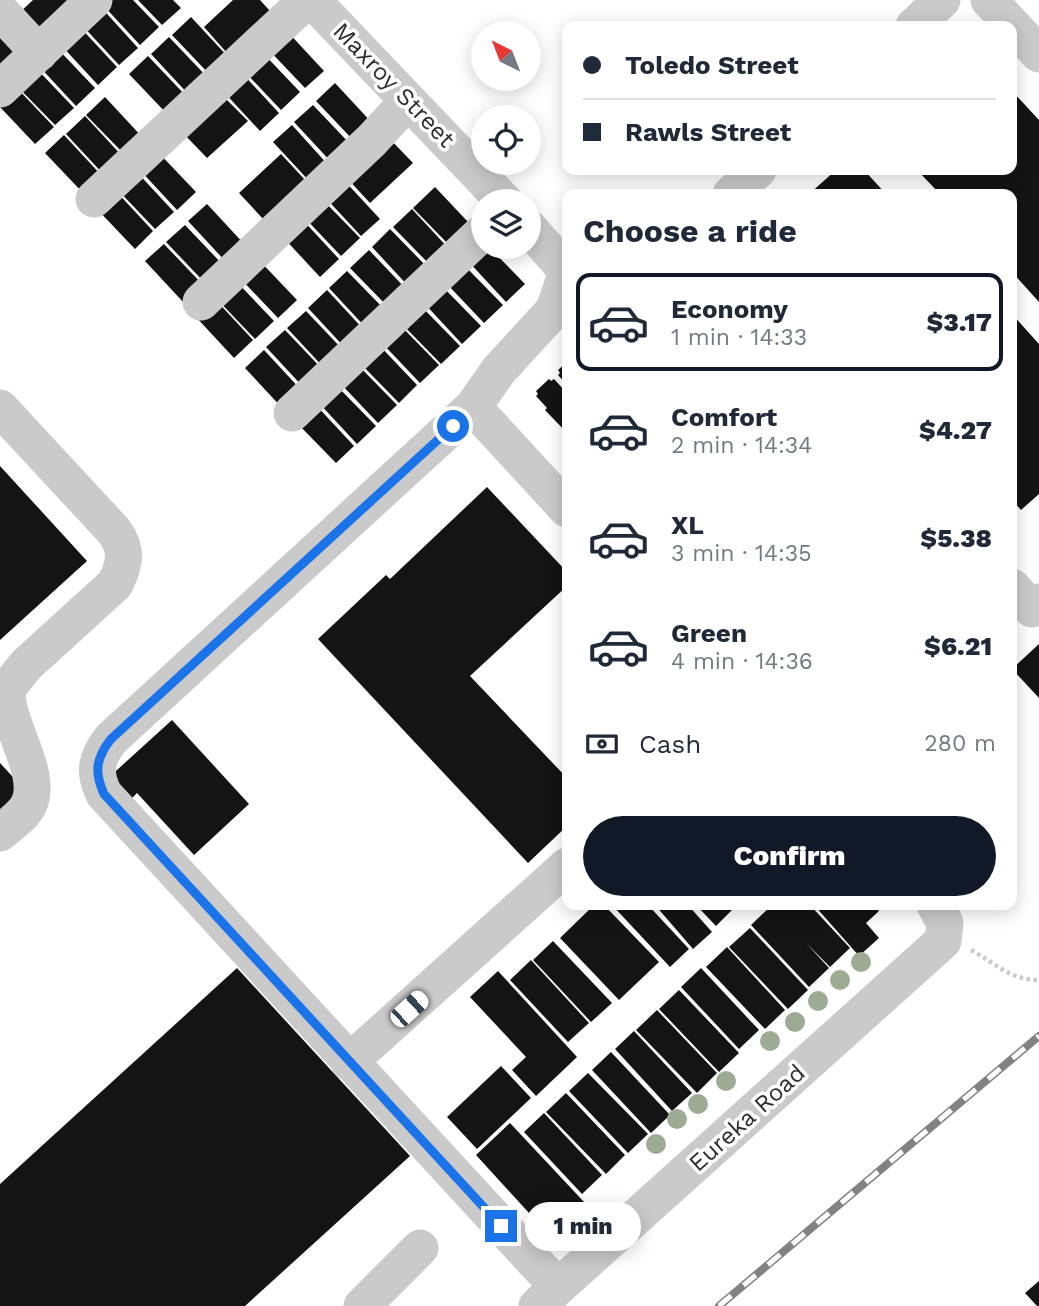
<!DOCTYPE html>
<meta charset="utf-8">
<style>
body{margin:0;font-family:"Work Sans",sans-serif;background:#f6f6f7;color:#1f2937;height:100vh;display:flex;flex-direction:column;font-size:26px;white-space:nowrap}
*{box-sizing:border-box;margin:0}
p{font-size:23px;color:#747a83}
.icon{flex:none;width:38px;height:38px;fill:none;stroke:currentColor;stroke-width:2;stroke-linecap:round;stroke-linejoin:round}
.map{position:relative;flex:1;overflow:hidden}
.sheet{position:absolute;left:562px;top:189px;width:455px;height:721px;display:flex;flex-direction:column;background:#fff;border-radius:14px;box-shadow:0 4px 18px #0003}
.sheet>*{flex:none}
.banner{position:absolute;left:562px;top:21px;width:455px;height:154px;border-radius:14px;box-shadow:0 4px 18px #0003;display:grid;align-content:center;height:154px;padding:0 21px;background:#fff}
.needle{width:46px;rotate:318deg}
.tools{position:absolute;left:471px;top:21px;display:grid;gap:14px}
.tools a{display:grid;place-items:center;width:70px;height:70px;border-radius:50%;background:#fff;box-shadow:0 4px 18px #0003;font-size:35px}
.end{position:absolute;width:32px;height:32px;margin:-16px;border:9px solid #1a73e8;background:#fff;box-shadow:0 0 0 4px #fff}
.from{border-radius:50%}
.bubble{position:absolute;height:49px;border-radius:24px;background:#fff;box-shadow:0 4px 18px #0003;font-size:23px;font-weight:800;line-height:49px;text-align:center}
.car{position:absolute;width:21px;height:42px;margin:-21px -10px;border-radius:9px;box-shadow:0 0 5px 2px #0007;background:linear-gradient(#fff 24%,#345 0 40%,#fff 0 76%,#345 0 86%,#fff 0)}
.banner b{display:flex;align-items:center;gap:24px;height:66px;font-size:26px}
.banner b+b{border-top:2px solid #e0e1e3}
.banner i{width:18px;height:18px;background:#1f2937}
ul{padding:0;list-style:none}
li{display:flex;align-items:center;gap:21px;height:98px;margin:0 14px 10px;padding:0 7px;border:4px solid transparent;border-radius:14px}
li div{flex:1}
li b{display:block;font-size:26px}
li em{font-style:normal;font-weight:800}
li.current{border-color:#111827}
li>.icon{width:63px;height:63px;stroke-width:1.5}
h2{padding:0 21px;font-size:32px;line-height:84px}
.pay{display:flex;align-items:center;gap:18px;height:77px;padding:0 21px;font-size:26px}
.pay p{margin-inline-start:auto}
.button{display:flex;gap:14px;margin-top:auto;padding:14px 21px}
.button a{flex:1;height:80px;border-radius:42px;background:#111827;color:#fff;font-size:28px;font-weight:800;line-height:80px;text-align:center}
.map>svg:first-child{display:block}
.building{fill:#141414}
.lines{fill:none;stroke-linecap:round;stroke-linejoin:round}
.path{stroke:#cacaca;stroke-width:4.5;stroke-dasharray:3.5 3.5;stroke-linecap:butt}
.minor{stroke:#cacaca;stroke-width:37}
.rail-casing{stroke:#828282;stroke-width:8}
.rail{stroke:#fff;stroke-width:5;stroke-dasharray:16;stroke-linecap:butt}
.tree{fill:#9eab94}
.route{stroke:#1a73e8;stroke-width:9}
.labels{text-anchor:middle;dominant-baseline:central;stroke-width:7;stroke-linejoin:round;paint-order:stroke}
.street-label{font-size:24px;fill:#2d2d2d;stroke:#fff}
</style>
<div class="map">
<svg width="1039" height="1306" viewBox="0 0 1039 1306">
<rect width="100%" height="100%" fill="#fff"/>
<path class="building" d="M33,0H78L36,37L17,15Z
M105,0H133L159,27L140,45L101,3Z
M138,0H173L181,8L162,25Z
M233,0H260L270,11L227,53L204,27Z
M99,5L138,48L119,65L80,23Z
M191,17L230,59L212,77L172,35Z
M78,25L117,67L98,85L59,43Z
M285,29L324,71L305,88L266,47Z
M0,32L23,50L0,71Z
M169,37L209,79L190,96L151,54Z
M55,46L95,88L76,106L37,64Z
M261,51L300,92L281,110L242,69Z
M148,56L188,98L169,116L129,74Z
M34,66L74,108L55,125L15,84Z
M240,71L279,113L260,131L221,89Z
M335,83L374,125L355,142L316,101Z
M14,85L54,127L35,144L0,107V98Z
M1012,91L1039,120V302L1012,272V194H940L917,170H1012Z
M222,95L248,121L207,158L181,131Z
M105,97L144,139L126,156L86,115Z
M313,105L352,146L333,164L294,122Z
M85,116L124,158L105,176L66,134Z
M292,125L330,167L312,184L273,142Z
M64,135L103,177L85,195L45,153Z
M387,136L413,163L370,203L345,176Z
M157,151L196,192L177,210L138,168Z
M281,154L306,181L265,221L239,193Z
M135,170L174,212L155,229L116,188Z
M836,170H864L886,194H809Z
M341,177L380,219L361,236L322,194Z
M435,187L469,223L451,247L413,208Z
M114,189L153,231L135,249L95,207Z
M320,197L360,238L341,256L301,214Z
M207,204L246,246L227,263L188,221Z
M412,209L451,251L433,268L393,227Z
M300,217L339,259L320,277L281,235Z
M185,225L224,266L206,284L166,242Z
M390,229L430,270L411,289L372,247Z
M164,244L203,285L184,303L145,261Z
M489,247L525,284L506,302L467,260Z
M369,250L408,291L390,309L350,268Z
M257,258L297,300L278,318L238,276Z
M463,264L503,305L484,323L445,282Z
M347,271L387,312L368,330L329,288Z
M234,279L274,321L255,339L215,297Z
M441,285L481,326L462,344L423,302Z
M327,290L366,332L347,350L308,308Z
M214,298L253,340L234,358L195,316Z
M420,305L460,346L441,364L401,323Z
M306,311L345,352L326,370L287,328Z
M1012,314L1039,344V494L1021,510L1012,500Z
M399,324L439,365L420,383L381,342Z
M285,330L324,371L305,389L266,347Z
M378,344L417,385L399,403L359,362Z
M264,350L303,392L284,410L245,368Z
M567,362V385L558,375L560,373L558,370Z
M357,364L397,405L378,423L339,382Z
M549,379L551,381L554,379L567,393V433L545,410L547,408L536,396L538,394L536,391Z
M336,385L376,426L357,444L318,402Z
M315,404L354,446L336,463L296,422Z
M0,466L87,561L0,640Z
M487,487L567,572V586L470,676L567,778V826L528,863L318,639L386,575L390,579Z
M1039,644V698L1012,669Z
M172,720L249,804L194,855L137,793L127,803L106,780Z
M0,763L23,788L0,810Z
M594,905H604L659,962L619,1000L560,938Z
M612,905H648L689,949L670,967Z
M655,905H688L712,932L693,949Z
M696,905H731L734,908L716,926Z
M772,905H810L850,948L830,967L806,943L829,968L809,987L751,925Z
M814,905H873L879,911L866,923L879,938L859,956Z
M750,928L808,990L788,1009L729,947Z
M553,941L612,1003L591,1022L533,960Z
M727,947L785,1010L765,1029L706,967Z
M531,960L589,1023L568,1042L510,980Z
M237,968L410,1156L245,1306H0V1184Z
M701,968L759,1030L739,1049L681,987Z
M498,971L577,1057L536,1096L512,1070L526,1057L470,997Z
M679,990L739,1053L719,1072L659,1009Z
M657,1010L717,1073L697,1093L636,1030Z
M634,1031L692,1093L672,1111L615,1049Z
M611,1052L670,1115L651,1133L592,1070Z
M501,1066L531,1098L477,1149L447,1117Z
M588,1073L648,1134L628,1153L569,1091Z
M566,1093L625,1155L606,1174L546,1112Z
M544,1113L602,1175L582,1194L524,1132Z
M510,1123L585,1203L550,1236L476,1155Z
M1039,1281V1306H1037L1025,1293Z"/>
<g class="lines">
<path class="path" d="M971,950C995,963 1010,980 1039,980"/>
<path class="minor" d="M312,0L504,201
M989,0L1039,54
M0,11L39,53
M914,26L942,0
M0,89L94,0
M731,194L758,170
M94,199L307,0
M528,227L567,271
M201,302L372,140L408,101
M473,407L567,509
M0,408L114,531C128,550 125,564 115,584L26,665L7,689C5,725 45,775 28,806C22,817 9,825 0,833
M292,413L483,232
M1012,587L1032,609L1039,602
M349,1062L567,866
M558,1287L104,794C93,772 96,758 111,739L473,407L499,370L554,310L567,271
M362,1306L420,1248
M537,1306L943,941L945,923L935,905"/>
<defs>
<path id="rail" d="M719,1306L1039,1036"/>
</defs>
<use href="#rail" class="rail-casing"/>
<use href="#rail" class="rail"/>
</g>
<g class="tree">
<circle cx="861" cy="962" r="10"/>
<circle cx="840" cy="980" r="10"/>
<circle cx="818" cy="1001" r="10"/>
<circle cx="795" cy="1022" r="10"/>
<circle cx="770" cy="1041" r="10"/>
<circle cx="726" cy="1081" r="10"/>
<circle cx="698" cy="1104" r="10"/>
<circle cx="677" cy="1119" r="10"/>
<circle cx="656" cy="1144" r="10"/>
</g>
<g class="lines">
<path class="route" d="M453,426L111,739C96,758 94,772 104,794L501,1226"/>
</g>
<g class="labels">
<g class="street-label">
<text transform="translate(394 85) rotate(46)">Maxroy Street</text>
<text transform="translate(747 1118) rotate(-42)">Eureka Road</text>
</g>
</g>
</svg>
<div class="tools">
<a><svg class="needle" viewBox="-14 -14 28 28"><path d="M0-13l5 13h-10z" fill="#e53935"/><path d="M0 13l5-13h-10z" fill="#747a83"/></svg></a>
<a><svg class="icon" aria-label="locate" viewBox="0 0 24 24"><circle cx="12" cy="12" r="6"/><path d="M12 2v4M12 18v4M2 12h4M18 12h4"/></svg></a>
<a><svg class="icon" aria-label="layers" viewBox="0 0 24 24"><path d="M12 4l9 5-9 5-9-5zM3 14l9 5 9-5"/></svg></a>
</div>
<i class="end from" style="left:453px;top:426px"></i>
<i class="end" style="left:501px;top:1226px"></i>
<div class="bubble" style="left:525px;top:1202px;width:116px">1 min</div>
<i class="car" style="left:409px;top:1009px;rotate:48deg"></i>
<div class="banner">
<b><i class="from"></i>Toledo Street</b>
<b><i></i>Rawls Street</b>
</div>
<section class="sheet">
<h2>Choose a ride</h2>
<ul>
<li class="current"><svg class="icon" aria-label="car" viewBox="0 0 24 24"><path d="M5 17H2v-5l4-1 3-4h7l3 4 3 1v5h-3M9 17h6M6 11h13"/><circle cx="7" cy="17" r="2"/><circle cx="17" cy="17" r="2"/></svg><div><b>Economy</b><p>1 min · 14:33</p></div><em>$3.17</em></li>
<li><svg class="icon" aria-label="car" viewBox="0 0 24 24"><path d="M5 17H2v-5l4-1 3-4h7l3 4 3 1v5h-3M9 17h6M6 11h13"/><circle cx="7" cy="17" r="2"/><circle cx="17" cy="17" r="2"/></svg><div><b>Comfort</b><p>2 min · 14:34</p></div><em>$4.27</em></li>
<li><svg class="icon" aria-label="car" viewBox="0 0 24 24"><path d="M5 17H2v-5l4-1 3-4h7l3 4 3 1v5h-3M9 17h6M6 11h13"/><circle cx="7" cy="17" r="2"/><circle cx="17" cy="17" r="2"/></svg><div><b>XL</b><p>3 min · 14:35</p></div><em>$5.38</em></li>
<li><svg class="icon" aria-label="car" viewBox="0 0 24 24"><path d="M5 17H2v-5l4-1 3-4h7l3 4 3 1v5h-3M9 17h6M6 11h13"/><circle cx="7" cy="17" r="2"/><circle cx="17" cy="17" r="2"/></svg><div><b>Green</b><p>4 min · 14:36</p></div><em>$6.21</em></li>
</ul>
<div class="pay"><svg class="icon" aria-label="cash" viewBox="0 0 24 24"><path d="M3 7h18v10H3z"/><circle cx="12" cy="12" r="2"/></svg>Cash<p>280 m</p></div>
<div class="button"><a>Confirm</a></div>
</section>
</div>
